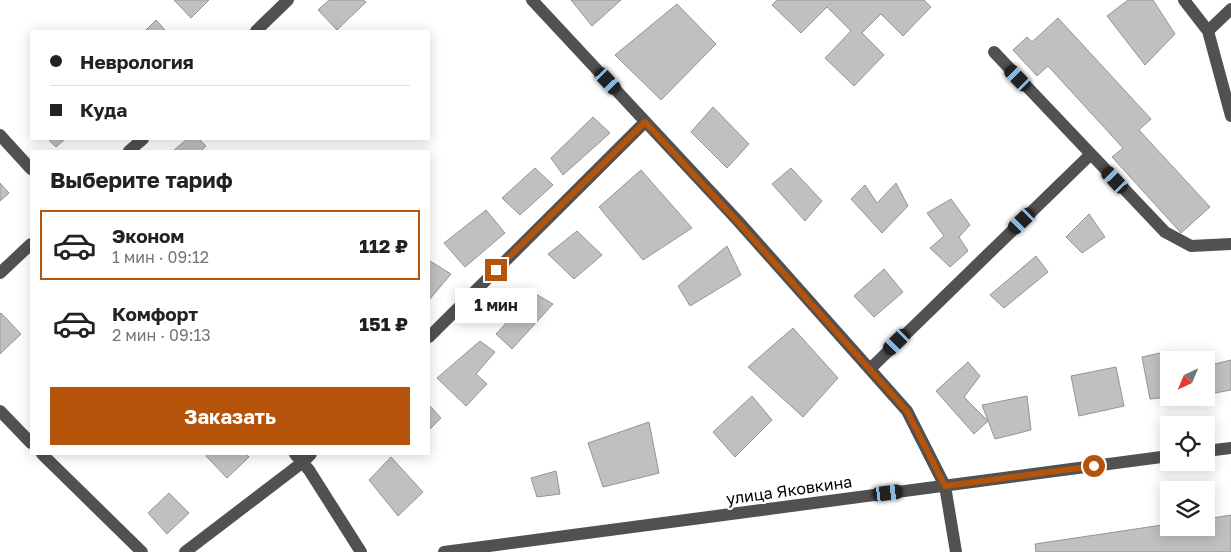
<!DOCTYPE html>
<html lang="ru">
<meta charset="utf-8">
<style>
body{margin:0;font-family:"Golos Text",sans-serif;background:#f6f6f6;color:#222;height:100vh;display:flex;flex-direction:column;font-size:19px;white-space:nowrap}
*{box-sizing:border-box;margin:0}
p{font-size:16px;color:#767676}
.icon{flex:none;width:28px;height:28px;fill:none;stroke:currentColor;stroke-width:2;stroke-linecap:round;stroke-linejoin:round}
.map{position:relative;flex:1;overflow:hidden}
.details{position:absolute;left:30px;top:150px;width:400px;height:305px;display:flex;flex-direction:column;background:#fff;border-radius:0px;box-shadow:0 2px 12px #0003}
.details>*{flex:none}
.banner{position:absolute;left:30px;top:30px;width:400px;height:110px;border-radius:0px;box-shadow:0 2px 12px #0003;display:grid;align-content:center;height:110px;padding:0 20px;background:#fff}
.needle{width:32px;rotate:224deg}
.tools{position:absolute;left:1160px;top:351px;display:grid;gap:10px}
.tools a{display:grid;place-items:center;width:55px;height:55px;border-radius:0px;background:#fff;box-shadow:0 2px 12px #0003;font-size:25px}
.end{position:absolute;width:22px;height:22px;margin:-11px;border:6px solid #b45309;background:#fff;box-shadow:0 0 0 2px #fff}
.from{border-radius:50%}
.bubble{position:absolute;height:35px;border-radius:0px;background:#fff;box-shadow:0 2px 12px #0003;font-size:16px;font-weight:700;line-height:35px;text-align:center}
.car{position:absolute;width:15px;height:30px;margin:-15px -8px;border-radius:6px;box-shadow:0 0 4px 1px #0007;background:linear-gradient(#222 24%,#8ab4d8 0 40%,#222 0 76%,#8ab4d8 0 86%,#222 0)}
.banner b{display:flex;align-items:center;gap:18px;height:48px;font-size:19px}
.banner b+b{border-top:1px solid #e0e0e0}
.banner i{width:12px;height:12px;background:#222}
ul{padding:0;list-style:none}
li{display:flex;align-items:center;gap:15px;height:70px;margin:0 10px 8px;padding:0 10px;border:2px solid transparent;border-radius:0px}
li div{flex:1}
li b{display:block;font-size:19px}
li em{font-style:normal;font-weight:700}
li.selected{border-color:#b45309}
li>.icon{width:45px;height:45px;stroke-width:1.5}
h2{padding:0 20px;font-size:22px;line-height:60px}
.cta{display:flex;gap:10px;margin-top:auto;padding:10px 20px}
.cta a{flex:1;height:58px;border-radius:0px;background:#b45309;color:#fff;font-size:20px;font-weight:700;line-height:58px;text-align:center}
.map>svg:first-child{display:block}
.building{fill:#c0c0c0;stroke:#959595}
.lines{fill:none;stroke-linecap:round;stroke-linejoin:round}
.minor{stroke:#515151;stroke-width:12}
.route{stroke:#b45309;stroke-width:6}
.labels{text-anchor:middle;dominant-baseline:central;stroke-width:4.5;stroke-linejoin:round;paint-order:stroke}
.street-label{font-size:16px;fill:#000;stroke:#fff}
</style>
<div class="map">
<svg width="1231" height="552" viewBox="0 0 1231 552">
<rect width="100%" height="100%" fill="#fff"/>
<path class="building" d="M174,0H209L191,18Z
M329,0H363L366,2L337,30L318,10Z
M571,0H621L592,26Z
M777,0H924L931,7L903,36L881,14L862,33L884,55L854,86L825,58L851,31L827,7L801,33L772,5Z
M1128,0H1153L1175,34L1145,65L1107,16Z
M677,4L716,44L661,100L615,55Z
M1058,18L1151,119L1139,130L1210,207L1181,233L1112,157L1123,148L1048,66L1037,76L1013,50L1027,37L1032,42Z
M156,20L166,31H145Z
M713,107L749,144L727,168L691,132Z
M593,117L610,133L563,175L551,158Z
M48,139H65L56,147Z
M187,139H199L206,146L201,151H173Z
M535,168L553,185L520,215L502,198Z
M791,168L822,201L805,221L772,184Z
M641,170L692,228L643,260L599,207Z
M0,183L9,193L0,201Z
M896,183L908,206L882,233L851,199L865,185L877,203Z
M951,199L970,225L959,237L968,251L950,267L930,248L944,236L927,213Z
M486,210L505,233L465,267L444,243Z
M1089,214L1105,237L1082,253L1066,237Z
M577,231L602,255L574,279L548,254Z
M727,246L741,275L690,306L678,286Z
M1036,256L1048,272L1004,308L990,295Z
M430,261L451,274L429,300V262Z
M884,269L903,292L874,317L854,296Z
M534,293L553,304L512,349L496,334Z
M1,313L21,334L0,354V314Z
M793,328L838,378L803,417L748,367Z
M480,341L495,352L476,374L487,384L466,406L437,378Z
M1160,353L1167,370L1169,369V397L1150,399L1142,357Z
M1231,360V390L1210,394L1206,382V366Z
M968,362L980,376L964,397L988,421L974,434L936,391Z
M1116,367L1124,406L1079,416L1071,376Z
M752,396L772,420L735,457L713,432Z
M1027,396L1031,430L995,439L982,405Z
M429,405L441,418L429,430Z
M649,422L659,473L603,487L588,443Z
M208,454H246L249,457L227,478L206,456Z
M391,457L423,492L398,516L369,480Z
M556,471L560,494L537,497L531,478Z
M169,493L189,513L167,534L148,513Z
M1231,515V552H1036L1035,544L1169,524V528H1206V519Z"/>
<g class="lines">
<path class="minor" d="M532,0L738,221L907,411L945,486L956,552
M1184,0L1208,31L1231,116
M256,31L288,0
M1208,31L1231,9
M994,52L1165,232L1191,246L1231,244
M0,135L31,169
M129,151L143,139
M0,273L31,244
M429,337L645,122
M870,369L1091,154
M0,411L31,443
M1206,451L1231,448
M42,454L142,552
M295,454L309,470L361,552
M185,552L303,462L311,454
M444,552L1169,456"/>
</g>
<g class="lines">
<path class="route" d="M496,270L645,122L738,222L907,411L945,486L1094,466"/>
</g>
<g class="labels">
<g class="street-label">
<text transform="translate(789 490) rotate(-8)">улица Яковкина</text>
</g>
</g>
</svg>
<div class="tools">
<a><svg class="needle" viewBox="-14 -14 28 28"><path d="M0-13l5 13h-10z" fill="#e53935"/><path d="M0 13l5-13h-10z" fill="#767676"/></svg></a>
<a><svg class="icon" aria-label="locate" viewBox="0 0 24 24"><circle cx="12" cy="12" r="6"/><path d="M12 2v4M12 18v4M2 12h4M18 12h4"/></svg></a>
<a><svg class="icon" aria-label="layers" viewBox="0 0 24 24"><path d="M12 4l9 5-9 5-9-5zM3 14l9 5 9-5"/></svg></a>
</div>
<i class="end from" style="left:1094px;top:466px"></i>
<i class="end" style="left:496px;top:270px"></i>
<div class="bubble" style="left:455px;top:288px;width:82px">1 мин</div>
<i class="car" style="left:1018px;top:78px;rotate:316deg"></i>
<i class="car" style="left:608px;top:81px;rotate:137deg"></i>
<i class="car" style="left:1115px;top:180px;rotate:317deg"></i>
<i class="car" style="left:1022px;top:221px;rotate:226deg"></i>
<i class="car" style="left:897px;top:342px;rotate:226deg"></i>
<i class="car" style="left:888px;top:493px;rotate:83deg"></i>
<div class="banner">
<b><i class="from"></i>Неврология</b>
<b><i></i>Куда</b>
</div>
<section class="details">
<h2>Выберите тариф</h2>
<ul>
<li class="selected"><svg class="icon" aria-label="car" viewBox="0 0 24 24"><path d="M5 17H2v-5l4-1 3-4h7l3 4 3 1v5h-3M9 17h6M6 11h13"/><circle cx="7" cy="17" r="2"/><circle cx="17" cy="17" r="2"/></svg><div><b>Эконом</b><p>1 мин · 09:12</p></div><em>112 ₽</em></li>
<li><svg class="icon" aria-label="car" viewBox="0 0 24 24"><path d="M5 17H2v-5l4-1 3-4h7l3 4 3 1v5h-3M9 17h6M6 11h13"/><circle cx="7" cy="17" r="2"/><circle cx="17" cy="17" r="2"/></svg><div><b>Комфорт</b><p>2 мин · 09:13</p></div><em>151 ₽</em></li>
</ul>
<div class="cta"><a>Заказать</a></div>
</section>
</div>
